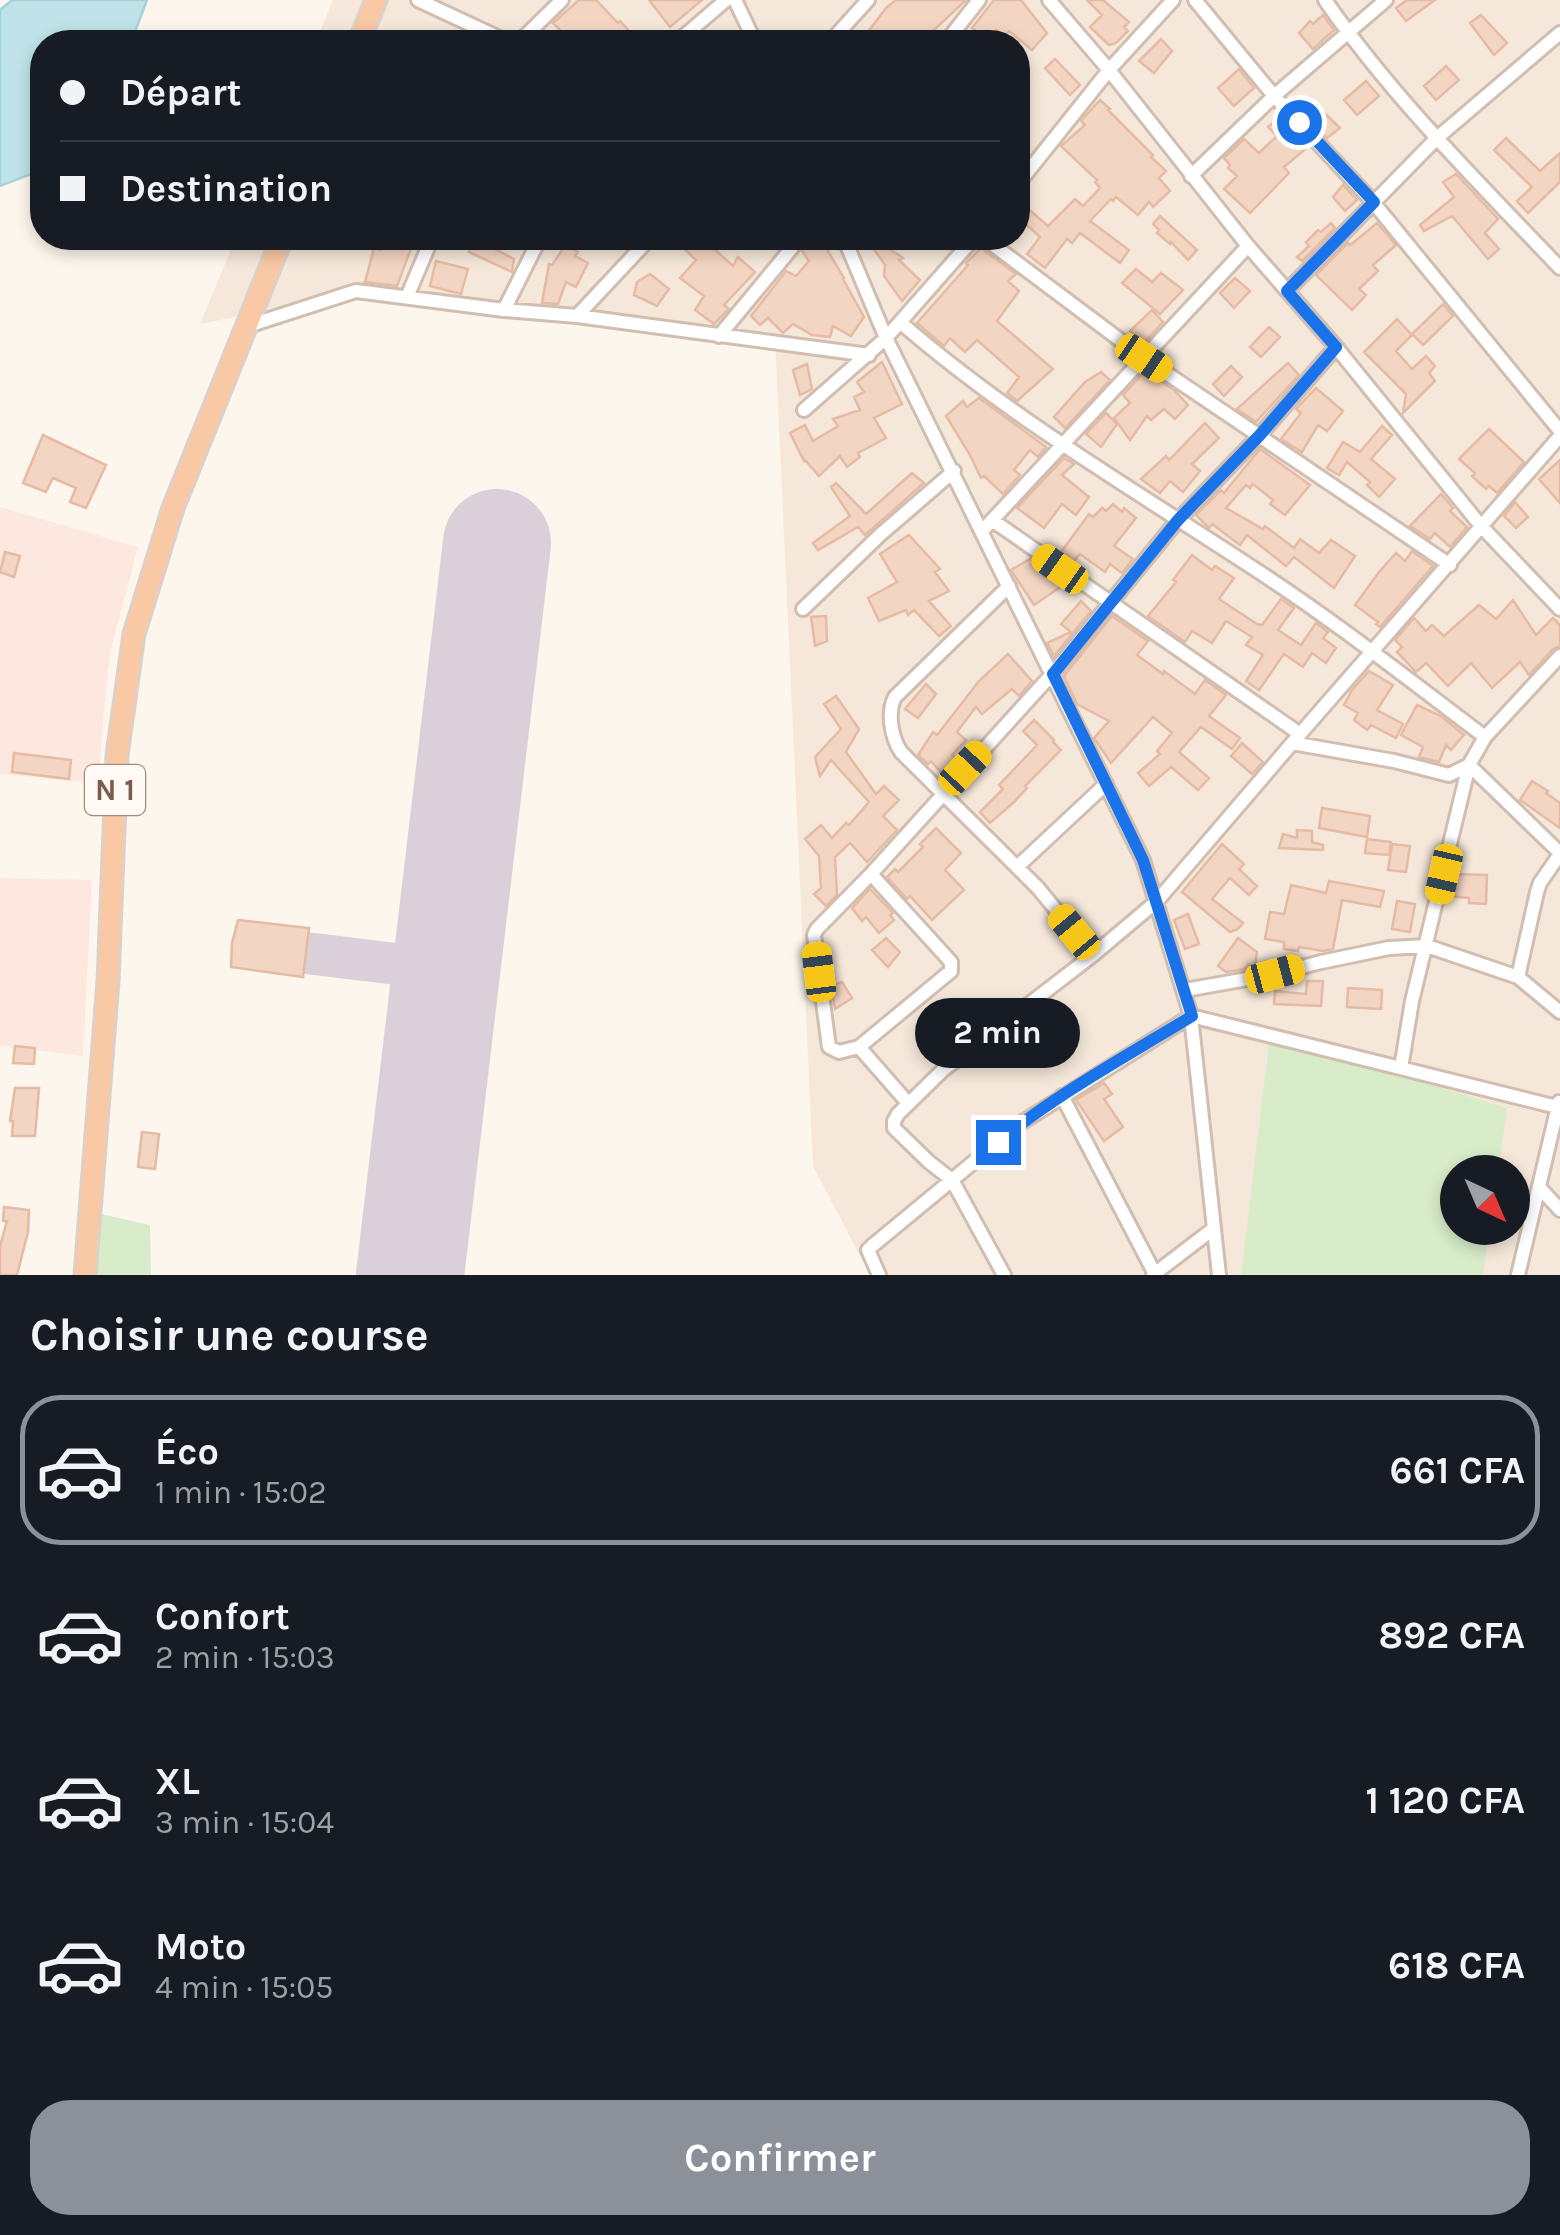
<!DOCTYPE html>
<html lang="fr">
<meta charset="utf-8">
<style>
body{margin:0;font-family:Karla,sans-serif;background:#20242c;color:#f1f3f6;height:100vh;display:flex;flex-direction:column;font-size:38px;white-space:nowrap}
*{box-sizing:border-box;margin:0}
p{font-size:32px;color:#9ea1a6}
.icon{flex:none;width:55px;height:55px;fill:none;stroke:currentColor;stroke-width:2;stroke-linecap:round;stroke-linejoin:round}
.map{position:relative;height:1275px;overflow:hidden}
.side{display:flex;flex-direction:column;background:#171b24;flex:1}
.side>*{flex:none}
.banner{position:absolute;left:30px;top:30px;width:1000px;height:220px;border-radius:40px;box-shadow:0 5px 15px #0003;display:grid;align-content:center;height:220px;padding:0 30px;background:#171b24}
.needle{width:65px;rotate:136deg}
.controls{position:absolute;left:1440px;top:1155px;display:grid;gap:20px}
.controls a{display:grid;place-items:center;width:90px;height:90px;border-radius:50%;background:#171b24;box-shadow:0 5px 15px #0003;font-size:50px}
.end{position:absolute;width:45px;height:45px;margin:-22px;border:12px solid #1a73e8;background:#fff;box-shadow:0 0 0 5px #fff}
.from{border-radius:50%}
.bubble{position:absolute;height:70px;border-radius:35px;background:#171b24;box-shadow:0 5px 15px #0003;font-size:32px;font-weight:700;line-height:70px;text-align:center}
.car{position:absolute;width:30px;height:60px;margin:-30px -15px;border-radius:12px;box-shadow:0 0 8px 2px #0007;background:linear-gradient(#f5c518 24%,#345 0 40%,#f5c518 0 76%,#345 0 86%,#f5c518 0)}
.banner b{display:flex;align-items:center;gap:35px;height:95px;font-size:38px}
.banner b+b{border-top:2px solid #363941}
.banner i{width:25px;height:25px;background:#f1f3f6}
ul{padding:0;list-style:none}
li{display:flex;align-items:center;gap:30px;height:150px;margin:0 20px 15px;padding:0 10px;border:5px solid transparent;border-radius:40px}
li div{flex:1}
li b{display:block;font-size:38px}
li em{font-style:normal;font-weight:700}
li.active{border-color:#8c9099}
li>.icon{width:90px;height:90px;stroke-width:1.5}
h2{padding:0 30px;font-size:45px;line-height:120px}
.primary-button{display:flex;gap:20px;margin-top:auto;padding:20px 30px}
.primary-button a{flex:1;height:115px;border-radius:40px;background:#8c9099;color:#fff;font-size:40px;font-weight:700;line-height:115px;text-align:center}
.map>svg:first-child{display:block}
.residential{fill:#f5e8da;fill-rule:evenodd}
.commercial{fill:#fde8e0}
.green{fill:#d8ecc9}
.water{fill:#bfe3e8;stroke:#a5d3da;stroke-width:2.5}
.lines{fill:none;stroke-linecap:round;stroke-linejoin:round}
.taxiway{stroke:#dbcfda;stroke-width:42}
.runway{stroke:#dbcfda;stroke-width:108}
.building{fill:#f3d5c3;stroke:#e6bba3;stroke-width:2.5}
.minor-casing{stroke:#d1beb0;stroke-width:18}
.trunk-casing{stroke:#dad1cd;stroke-width:25}
.minor{stroke:#fff;stroke-width:12}
.trunk{stroke:#f9c8a4;stroke-width:20}
.route{stroke:#1a73e8;stroke-width:12}
.labels{text-anchor:middle;dominant-baseline:central;stroke-width:10;stroke-linejoin:round;paint-order:stroke}
.shield{fill:#fffaf3;stroke:#a28b7f;stroke-width:2.5}
.shield-label{font-size:30px;font-weight:bold;fill:#7a5c4d}
</style>
<div class="map">
<svg width="1560" height="1275" viewBox="0 0 1560 1275">
<rect width="100%" height="100%" fill="#fdf6ec"/>
<path class="residential" d="M333,0H1560V1275H870L813,1166L775,339L378,289L200,324L236,238H1018V42H316ZM1458,1172H1512V1228H1458Z"/>
<path class="commercial" d="M0,507L138,547L111,649L106,688L98,784L0,774Z
M0,878L92,880L83,1056L0,1046Z"/>
<path class="green" d="M1270,1036L1507,1108L1498,1172H1458V1228H1490L1483,1275H1241Z
M101,1214L150,1225L151,1275H89L92,1248Z"/>
<path class="water" d="M12,0H147L131,42H42V170L0,186V10Z"/>
<g class="lines">
<path class="taxiway" d="M306,953L446,970"/>
<path class="runway" d="M410,1275L497,543"/>
</g>
<path class="building" d="M579,0H596L618,23L620,21L632,34L622,42H561L564,34L553,23Z
M649,0H702L670,27Z
M896,0H966L921,42H860L887,7Z
M994,0H1021L1028,9L1047,33L1032,50L1009,31L1005,36L996,30L988,40L972,28Z
M1087,0H1103L1129,22L1124,27L1128,31L1116,43L1109,45L1090,27L1102,15Z
M1407,0H1435L1406,21L1396,8Z
M1323,15L1334,30L1313,49L1299,33L1310,21L1313,24Z
M1481,15L1507,43L1494,55L1470,23Z
M1161,39L1172,51L1154,73L1139,61Z
M1055,59L1080,85L1070,95L1045,68Z
M1446,66L1459,80L1436,100L1424,86Z
M1239,69L1254,88L1234,106L1218,88Z
M1366,81L1379,96L1357,115L1344,100Z
M1100,100L1110,109L1108,110L1153,155L1151,157L1166,171L1159,178L1170,191L1153,207L1149,202L1138,215L1116,197L1113,201L1111,199L1090,221L1129,250L1120,263L1080,233L1072,243L1067,239L1045,268L1027,254L1040,237L1018,217V213L1025,206L1048,226L1075,199L1083,206L1100,188L1095,182L1097,180L1061,146L1085,125L1081,121Z
M1295,104L1305,114L1315,104L1340,128L1327,138Z
M1280,117L1308,147L1284,167L1289,173L1250,213L1224,189L1237,176L1228,168L1230,165L1224,158L1244,139L1259,153L1277,136L1268,127Z
M1506,138L1540,171L1560,153V182L1528,213L1517,201L1532,187L1494,150Z
M1456,174L1498,219L1485,233L1499,249L1488,259L1452,216L1424,231L1420,225L1454,197L1443,182Z
M1343,185L1357,200L1345,211L1333,197Z
M1160,216L1197,250L1188,260L1171,242L1170,244L1157,233L1159,230L1153,224Z
M1331,223L1335,228L1302,261L1297,257L1309,246L1306,242L1318,230L1321,232Z
M1377,223L1396,245L1373,265L1378,271L1359,289L1366,295L1352,310L1316,275L1348,243L1350,245L1354,242Z
M387,238H415L397,286L365,282L374,248L381,250Z
M475,238H502L495,249L514,259L512,272L469,252Z
M673,238H721L712,247L733,266L738,257L755,272L724,305L729,309L714,324L695,310L704,296L680,278L696,260Z
M813,238H820L844,278L843,279L864,317L851,336L833,326L830,337L812,335L793,324L783,333L768,318L760,325L751,316L786,271L796,276L809,261L802,251Z
M866,238H911L888,248L903,258L899,260L920,280L902,301L884,276L885,265Z
M566,244L578,252L575,256L588,263L576,287L566,282L558,304L542,303L549,264L552,265Z
M981,248L1016,274L1008,281L1019,291L997,321L1053,369L1017,401L1007,393L1019,377L977,340L965,352L950,338L944,346L917,323L968,265L966,263Z
M436,261L468,269L461,294L430,286Z
M1136,269L1152,282L1161,273L1183,290L1160,314L1122,283Z
M650,274L669,289L657,306L634,295L637,282Z
M1235,278L1250,291L1234,308L1220,293Z
M1443,304L1453,316L1423,345L1412,334Z
M1152,310L1163,322L1143,344L1130,331Z
M1397,319L1412,335L1396,351L1412,369L1426,356L1435,366L1429,373L1435,381L1403,413L1406,394L1364,352Z
M1269,327L1280,337L1261,357L1250,347Z
M882,362L902,404L874,418L886,438L858,453L860,457L847,467L840,456L819,476L805,460L804,461L790,433L805,425L813,441L838,426L833,419L860,410L854,397L864,392L857,382Z
M1288,363L1299,375L1256,422L1237,409Z
M807,364L812,389L800,395L793,370Z
M1231,366L1242,377L1224,396L1213,384Z
M1145,371L1174,390L1188,405L1175,419L1164,409L1151,420L1147,416L1130,440L1114,418L1130,403L1123,395Z
M1101,372L1110,380L1065,428L1054,417L1085,382Z
M1316,388L1343,411L1327,431L1318,425L1302,452L1281,439L1301,413L1296,409Z
M979,398L1046,447L1038,457L1030,450L1014,470L1020,475L1003,494L984,476L981,478L970,455L946,416L963,401L967,407Z
M1106,413L1117,424L1101,447L1086,434Z
M1205,423L1219,438L1192,464L1200,471L1183,492L1170,481L1160,493L1141,479L1166,456L1169,460Z
M1382,426L1392,435L1371,459L1395,479L1379,497L1367,485L1370,482L1347,462L1339,475L1327,468L1343,442L1360,452Z
M1489,429L1524,462L1497,493L1489,486L1486,489L1472,476L1475,473L1459,459Z
M43,435L106,465L86,508L70,502L76,488L53,478L46,492L23,483Z
M1260,449L1310,485L1285,515L1270,504L1273,500L1253,484L1250,488L1246,485L1226,508L1263,529L1265,526L1294,548L1300,539L1319,553L1331,540L1355,556L1334,588L1294,557L1286,566L1247,535L1240,545L1212,524L1209,528L1196,515L1221,490L1224,493Z
M1064,458L1074,464L1062,475L1089,497L1076,515L1062,504L1044,528L1017,508Z
M1560,460V503L1539,479Z
M912,473L924,483L865,535L858,527L818,550L813,543L850,516L831,487L836,483L866,514Z
M1441,494L1453,508L1450,511L1467,527L1450,547L1435,533L1430,539L1410,526Z
M1515,502L1528,517L1516,528L1504,516Z
M1113,504L1122,512L1124,508L1136,518L1114,546L1133,559L1122,573L1110,564L1105,572L1080,554L1074,561L1061,552L1089,514L1093,517L1102,508L1106,511Z
M909,535L940,569L935,572L949,591L929,601L951,626L939,636L914,610L908,615L906,610L879,621L868,598L897,582L880,554Z
M1412,551L1433,566L1380,627L1376,624L1378,622L1355,605L1379,572L1396,553L1405,561Z
M5,552L20,556L14,577L0,572Z
M1192,555L1212,570L1215,566L1234,578L1219,599L1257,624L1262,625L1281,599L1294,608L1278,630L1301,645L1316,623L1328,632L1323,638L1336,648L1326,663L1312,653L1303,667L1284,654L1259,690L1246,681L1263,655L1246,645L1252,637L1226,621L1212,643L1192,631L1185,642L1148,616L1176,582L1173,580Z
M1030,559L1036,563L1044,576L1048,571L1065,584L1034,605L1011,570Z
M1513,600L1536,635L1553,618L1560,625V646L1553,649L1529,675L1520,662L1492,688L1471,663L1448,686L1426,663L1416,672L1397,652L1402,647L1395,640L1414,618L1426,631L1432,625L1444,636L1479,605L1496,619Z
M1081,601L1091,611L1054,656L1047,643L1071,632L1061,624Z
M826,616L827,641L815,646L811,617Z
M1112,616L1148,641L1137,655L1163,674L1164,671L1195,694L1205,680L1226,695L1209,716L1240,738L1232,749L1201,727L1179,752L1209,778L1198,790L1171,767L1149,786L1138,773L1160,754L1157,751L1172,733L1153,717L1111,763L1094,738L1109,721L1077,704L1064,676Z
M1008,654L1032,681L1019,696L1012,689L982,714L976,707L957,732L966,740L952,755L960,761L945,777L931,761L928,764L918,755L933,732L937,735L979,681Z
M1369,671L1393,685L1377,710L1403,724L1396,738L1371,725L1367,730L1354,720L1358,713L1344,705L1352,690Z
M926,684L936,694L918,718L905,709Z
M836,696L859,729L846,752L876,794L884,786L899,800L883,816L897,830L867,862L850,843L835,857L837,895L826,906L814,894L821,888L819,856L805,839L821,825L832,838L846,823L849,825L869,802L831,760L820,776L815,757L841,729L824,704Z
M1417,705L1441,716L1464,735L1451,750L1446,745L1439,762L1419,757L1423,747L1401,735Z
M1034,720L1054,740L1053,742L1061,750L1025,786L1027,788L1014,802L990,823L980,812L1003,789L999,785L1037,745L1023,731Z
M1242,743L1263,762L1252,774L1231,756Z
M14,753L71,760L69,779L12,772Z
M1532,781L1548,791L1546,793L1560,803V828L1520,800Z
M1322,808L1370,816L1367,837L1319,828Z
M936,828L961,853L945,870L964,890L932,920L910,896L907,899L887,877L895,869L898,872L923,847L920,844Z
M1297,830L1312,831V842L1323,845V850L1279,848L1283,834L1297,838Z
M1367,839L1391,842L1389,855L1365,853Z
M1222,844L1244,864L1239,869L1257,886L1249,895L1230,878L1212,899L1243,923L1238,929L1230,932L1182,892Z
M1392,844L1410,846L1406,872L1388,870Z
M1453,874L1487,875L1486,904L1469,903V898L1448,896Z
M1329,881L1384,891L1380,907L1342,900L1333,949L1323,951L1299,947L1298,951L1284,949V942L1265,939L1270,912L1284,914L1291,885L1326,893Z
M870,889L893,913L890,915L894,920L879,933L866,917L862,921L852,908Z
M1397,901L1415,904L1410,932L1392,929Z
M1188,914L1199,944L1185,949L1174,920Z
M238,920L309,928L303,977L231,967L232,943Z
M886,938L900,952L888,967L872,950Z
M1238,938L1257,952L1255,967L1248,964L1245,969L1226,972L1218,966Z
M1307,981H1323L1321,1006L1274,1004L1275,991L1306,994Z
M842,982L852,998L835,1009L831,986Z
M1348,988L1382,990L1381,1009L1347,1007Z
M15,1046L35,1048L34,1064L13,1063Z
M1104,1083L1112,1094L1104,1099L1123,1127L1104,1141L1076,1100Z
M15,1088H39L35,1136H12L13,1121H10Z
M142,1132L159,1134L155,1169L138,1167Z
M4,1207L29,1210L28,1232L17,1275H0V1246L7,1221H3Z"/>
<g class="lines">
<defs>
<path id="minor" d="M418,0L508,42
M735,0L755,42
M1049,0L1109,70L1248,246L1336,347L1481,526L1560,609
M1195,0L1274,96L1373,202L1560,431
M1325,0C1393,98 1478,182 1560,268
M519,42L562,0
M677,42L726,0
M830,42L868,0
M946,42L979,0
M1191,176L1274,96L1386,0
M1018,184L1109,70L1173,0
M844,238L886,338L1143,860L1191,1016L1219,1275
M984,238L1144,358L1450,565
M1287,291L1437,138L1560,33
M407,297L432,238
M504,310L540,238
M577,316L650,238
M900,322C1008,416 1131,488 1250,566C1331,618 1408,679 1485,737
M248,326L356,291L504,310L577,316L869,355
M719,336L800,238
M804,410L886,338L974,238
M992,520L1300,734
M982,531L1248,246
M1009,586L895,697C887,712 891,737 901,752L1038,888L1093,955
M803,609L881,534L954,471
M1292,743L1394,761L1449,775L1469,765L1560,853
M1017,867L1106,784
M1518,977L1537,892L1540,883L1560,854
M1185,990L1275,974L1321,962L1389,948L1427,946L1518,977L1560,1012
M859,1047L951,971V962L871,874
M1401,1068L1412,1001L1469,765L1485,737L1560,656
M1062,1096L1155,1274
M908,1103L859,1047L839,1052L829,1047L814,935L817,929L871,874L1053,673L1178,520L1259,436L1336,347
M1540,1188L1560,1210
M879,1275L868,1250L872,1246L1021,1123L1191,1016L1557,1107
M1004,1275L952,1180L929,1162L894,1128V1121L898,1114L943,1070L1093,955L1157,901L1300,734L1560,436
M1153,1275L1213,1229
M1518,1275L1559,1102"/>
<path id="trunk" d="M359,42L376,0
M85,1275L108,981L117,755L134,634L173,508L282,238"/>
</defs>
<use href="#minor" class="minor-casing"/>
<use href="#trunk" class="trunk-casing"/>
<use href="#minor" class="minor"/>
<use href="#trunk" class="trunk"/>
</g>
<g class="lines">
<path class="route" d="M998,1142C1058,1093 1127,1056 1192,1016L1143,860L1053,674L1178,520L1259,436L1336,347L1287,291L1374,202L1299,122"/>
</g>
<g class="labels">
<rect class="shield" x="85" y="765" width="60" height="50" rx="8"/>
<g class="shield-label">
<text x="115" y="790">N 1</text>
</g>
</g>
</svg>
<div class="controls">
<a><svg class="needle" viewBox="-14 -14 28 28"><path d="M0-13l5 13h-10z" fill="#e53935"/><path d="M0 13l5-13h-10z" fill="#9ea1a6"/></svg></a>
</div>
<i class="end from" style="left:1299px;top:122px"></i>
<i class="end" style="left:998px;top:1142px"></i>
<div class="bubble" style="left:915px;top:998px;width:165px">2 min</div>
<i class="car" style="left:1144px;top:358px;rotate:124deg"></i>
<i class="car" style="left:1060px;top:569px;rotate:305deg"></i>
<i class="car" style="left:965px;top:768px;rotate:43deg"></i>
<i class="car" style="left:1444px;top:874px;rotate:193deg"></i>
<i class="car" style="left:1074px;top:932px;rotate:320deg"></i>
<i class="car" style="left:819px;top:972px;rotate:353deg"></i>
<i class="car" style="left:1275px;top:974px;rotate:75deg"></i>
<div class="banner">
<b><i class="from"></i>Départ</b>
<b><i></i>Destination</b>
</div>
</div>
<section class="side">
<h2>Choisir une course</h2>
<ul>
<li class="active"><svg class="icon" aria-label="car" viewBox="0 0 24 24"><path d="M5 17H2v-5l4-1 3-4h7l3 4 3 1v5h-3M9 17h6M6 11h13"/><circle cx="7" cy="17" r="2"/><circle cx="17" cy="17" r="2"/></svg><div><b>Éco</b><p>1 min · 15:02</p></div><em>661 CFA</em></li>
<li><svg class="icon" aria-label="car" viewBox="0 0 24 24"><path d="M5 17H2v-5l4-1 3-4h7l3 4 3 1v5h-3M9 17h6M6 11h13"/><circle cx="7" cy="17" r="2"/><circle cx="17" cy="17" r="2"/></svg><div><b>Confort</b><p>2 min · 15:03</p></div><em>892 CFA</em></li>
<li><svg class="icon" aria-label="car" viewBox="0 0 24 24"><path d="M5 17H2v-5l4-1 3-4h7l3 4 3 1v5h-3M9 17h6M6 11h13"/><circle cx="7" cy="17" r="2"/><circle cx="17" cy="17" r="2"/></svg><div><b>XL</b><p>3 min · 15:04</p></div><em>1 120 CFA</em></li>
<li><svg class="icon" aria-label="car" viewBox="0 0 24 24"><path d="M5 17H2v-5l4-1 3-4h7l3 4 3 1v5h-3M9 17h6M6 11h13"/><circle cx="7" cy="17" r="2"/><circle cx="17" cy="17" r="2"/></svg><div><b>Moto</b><p>4 min · 15:05</p></div><em>618 CFA</em></li>
</ul>
<div class="primary-button"><a>Confirmer</a></div>
</section>
